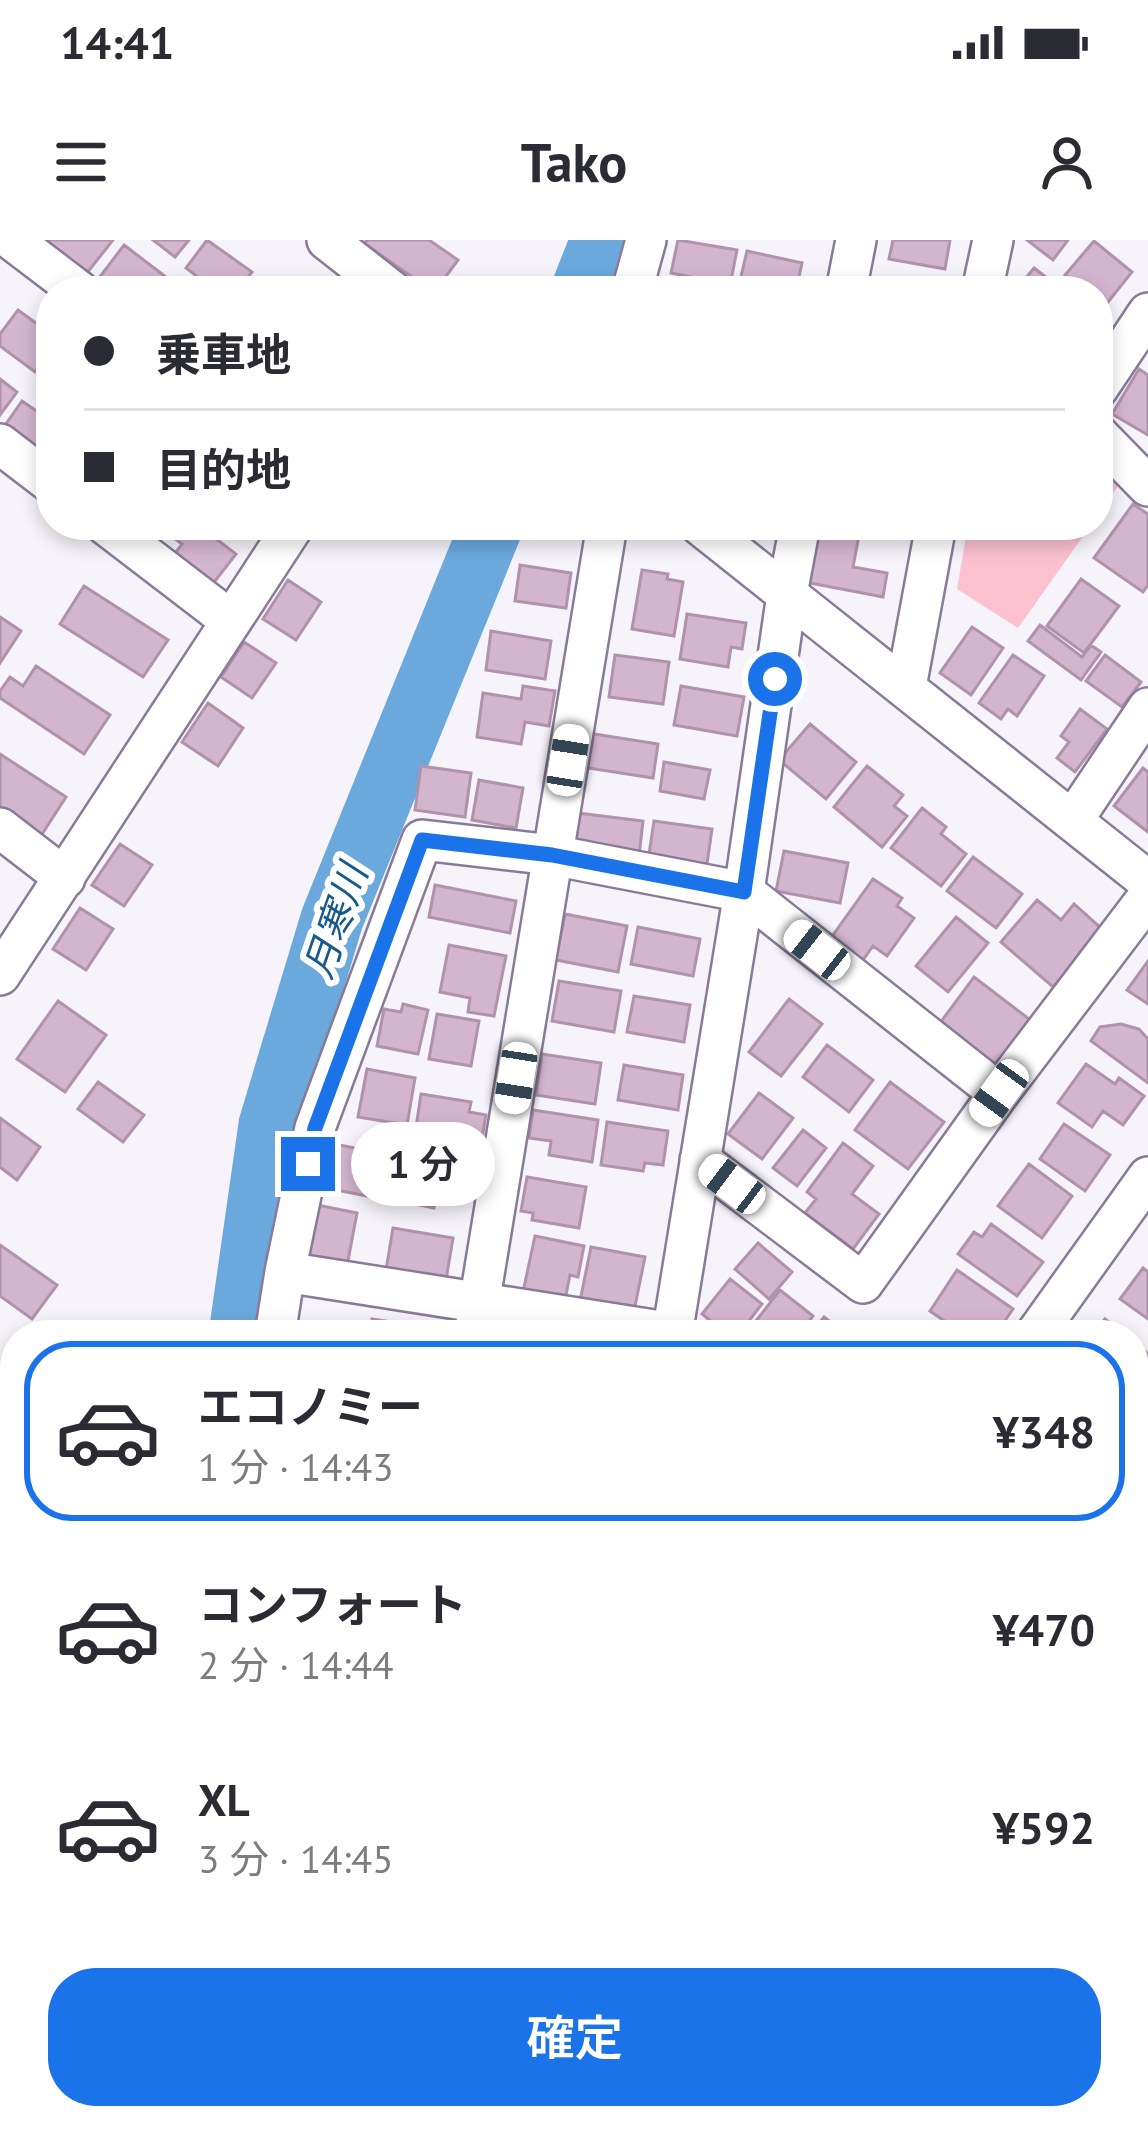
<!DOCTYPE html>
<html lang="ja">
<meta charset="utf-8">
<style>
body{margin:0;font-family:"PT Sans","Noto Sans JP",sans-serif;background:#f2f2f3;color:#2b2b33;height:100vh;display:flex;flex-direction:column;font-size:45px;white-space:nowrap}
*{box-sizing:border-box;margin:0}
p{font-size:39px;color:#7c7c81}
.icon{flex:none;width:66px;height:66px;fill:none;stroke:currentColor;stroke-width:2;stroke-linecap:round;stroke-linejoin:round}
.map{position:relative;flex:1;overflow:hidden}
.side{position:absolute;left:0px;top:1080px;width:1149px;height:810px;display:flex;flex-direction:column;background:#fff;border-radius:48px 48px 0 0;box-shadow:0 6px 18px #0003}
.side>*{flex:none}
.guide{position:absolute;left:36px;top:36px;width:1077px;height:264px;border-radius:48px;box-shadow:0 6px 18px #0003;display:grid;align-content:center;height:264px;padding:0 48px;background:#fff}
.end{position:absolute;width:54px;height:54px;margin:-27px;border:15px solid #1a73e8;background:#fff;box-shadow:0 0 0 6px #fff}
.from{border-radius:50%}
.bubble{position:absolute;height:84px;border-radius:42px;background:#fff;box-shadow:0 6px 18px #0003;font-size:39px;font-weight:600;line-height:84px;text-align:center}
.car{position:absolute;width:36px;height:72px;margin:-36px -18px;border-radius:15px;box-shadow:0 0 9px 3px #0007;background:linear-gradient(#fff 24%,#345 0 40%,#fff 0 76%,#345 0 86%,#fff 0)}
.guide b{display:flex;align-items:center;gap:42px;height:114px;font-size:45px}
.guide b+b{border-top:3px solid #e1e1e2}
.guide i{width:30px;height:30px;background:#2b2b33}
ul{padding:21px 0 0;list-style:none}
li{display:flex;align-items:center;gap:36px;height:180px;margin:0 24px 18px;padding:0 24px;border:6px solid transparent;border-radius:48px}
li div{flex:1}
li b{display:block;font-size:45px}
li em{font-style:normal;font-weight:600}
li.selected{border-color:#1a73e8}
li>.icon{width:108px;height:108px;stroke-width:1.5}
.cta{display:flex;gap:24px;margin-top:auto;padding:24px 48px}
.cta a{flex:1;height:138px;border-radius:48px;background:#1a73e8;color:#fff;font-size:48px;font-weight:600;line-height:138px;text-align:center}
.status{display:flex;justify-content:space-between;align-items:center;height:84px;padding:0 60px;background:#fff;direction:ltr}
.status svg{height:33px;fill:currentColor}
header{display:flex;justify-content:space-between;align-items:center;height:156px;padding:0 48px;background:#fff;font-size:54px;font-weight:600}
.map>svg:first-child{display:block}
.green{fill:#fbc1d1}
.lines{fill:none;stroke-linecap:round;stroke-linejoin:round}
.river{stroke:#6ba9dd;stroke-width:63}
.building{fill:#d4b5ce;stroke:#b092ab;stroke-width:3}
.minor-casing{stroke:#887b9a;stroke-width:44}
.minor{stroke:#fff;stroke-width:39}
.route{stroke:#1a73e8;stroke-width:15}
.labels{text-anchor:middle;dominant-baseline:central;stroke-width:12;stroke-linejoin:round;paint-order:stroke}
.water-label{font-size:39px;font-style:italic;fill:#165a8c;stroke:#fff}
</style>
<div class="status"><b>14:41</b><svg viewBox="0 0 49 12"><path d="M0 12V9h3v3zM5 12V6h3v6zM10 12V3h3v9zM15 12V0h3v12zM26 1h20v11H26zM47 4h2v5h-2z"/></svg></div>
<header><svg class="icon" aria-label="menu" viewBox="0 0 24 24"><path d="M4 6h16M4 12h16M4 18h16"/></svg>Tako<svg class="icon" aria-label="person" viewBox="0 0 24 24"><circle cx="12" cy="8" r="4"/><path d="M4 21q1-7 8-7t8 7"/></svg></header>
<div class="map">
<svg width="1148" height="1890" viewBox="0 0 1148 1890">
<rect width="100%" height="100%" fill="#f6f3fa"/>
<path class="green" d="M1098,222L1121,242L1098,275Z
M968,285H1091L1018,388L957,349Z"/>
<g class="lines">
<path class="river" d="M582,51L602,0
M240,1095L270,885L332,679L492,285
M143,1890L144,1875"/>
</g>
<path class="building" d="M44,0H113L87,33Z
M153,0H189L175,17Z
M207,0L252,32L237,51H216L186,28Z
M367,0H429L458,20L435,51H432L364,3Z
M678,0L737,10L730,45L671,33Z
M893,0H950L945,29L889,19Z
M1027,0H1068L1053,20Z
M1094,1L1132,32L1104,67L1098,62V51H1084L1065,35Z
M124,5L166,37L155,51H116L99,38Z
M747,11L802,23L796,51H765L739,45Z
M1034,28L1064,51H1015Z
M18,70L51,94V110L35,132L0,106V94Z
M1139,129L1148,135V195L1112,174Z
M0,139L17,152L0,175Z
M22,161L51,181V217L46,223L1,191Z
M1133,264L1148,274V345L1143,352L1094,318Z
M123,285H168L151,306Z
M183,285H198L236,314L212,345L173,316L182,304L174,298Z
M230,285H257L248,298Z
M816,285H861L853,327L887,333L883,357L805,342Z
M520,325L571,333L566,368L515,361Z
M642,330L668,334L667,339L683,342L674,396L632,389Z
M1081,339L1119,366L1084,413L1047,386Z
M288,340L321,362L296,400L263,379Z
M84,346L168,400L143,437L60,384Z
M687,374L746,383L742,409L731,407L728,427L680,419Z
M0,377L21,391L0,423Z
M1040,385L1082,417L1091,405L1101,412L1081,440L1028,401Z
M972,387L1003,408L971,455L940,433Z
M491,391L551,401L545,439L486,430Z
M244,402L276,423L252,458L221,437Z
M615,415L669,422L663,464L609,457Z
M1013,415L1044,436L1017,476L1008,469L1001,479L979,463Z
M1105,415L1141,442L1122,467L1086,441Z
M36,426L110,475L84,514L0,458V451L10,437L23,446Z
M523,446L555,451L549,486L525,482L521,504L477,497L483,453L521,459Z
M681,446L744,457L737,496L674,485Z
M208,463L243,488L218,526L182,502Z
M1080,469L1107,489L1075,532L1057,518L1069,502L1061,496Z
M810,484L856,522L826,559L779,520Z
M588,493L658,504L653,538L582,527Z
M0,514L66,557L39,599L0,573Z
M664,522L710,530L704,559L660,551Z
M421,526L471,533L465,577L415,570Z
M867,526L903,555L894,566L907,576L882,607L834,567Z
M1143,528L1148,532V592L1114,566Z
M479,540L523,548L516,588L472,580Z
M922,568L946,587L941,594L966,614L941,646L891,608Z
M578,573L643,581L639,616L573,607Z
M654,581L712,589L707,624L695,622L694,628L648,621Z
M120,604L152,625L124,666L92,645Z
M784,611L848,623L840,663L776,651Z
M973,617L1022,654L996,688L947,651Z
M873,639L902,658L897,666L914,678L887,716L873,706L863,720L831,698Z
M435,645L516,661L510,693L429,677Z
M1037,660L1061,680L1074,664L1103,690L1053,747L1001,702Z
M80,668L113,689L86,730L53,709Z
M565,674L627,686L618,732L556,720Z
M956,677L988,703L948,752L916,726Z
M638,687L700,699L693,736L631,724Z
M449,705L506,716L494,776L468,772L470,758L440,752Z
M1148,721V764L1127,750Z
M974,737L1033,782L999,827L940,783Z
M559,741L621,751L614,792L552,781Z
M634,756L690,765L684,802L627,792Z
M789,759L822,784L781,836L749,812Z
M58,761L106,795L65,852L17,819Z
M403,764L428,770L418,814L377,806L384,769L401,772Z
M437,774L479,781L471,826L429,819Z
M1121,784L1139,789L1148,799V843L1091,801L1100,787Z
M827,805L873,840L849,872L803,837Z
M542,814L601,823L595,864L536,855Z
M1086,824L1115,844L1119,838L1144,856L1123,885L1103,871L1092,887L1058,863Z
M624,825L683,835L678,870L618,860Z
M367,829L415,838L407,885L358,877Z
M98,842L144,875L123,902L78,869Z
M890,842L944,882L908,929L855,890Z
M759,853L793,878L762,919L728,894Z
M421,854L471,862L469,872L486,875L481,904L415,894Z
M533,870L598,880L592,922L549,915L551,901L529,898Z
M0,878L40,907L17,940L0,927Z
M607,882L668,891L663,925L645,923L643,931L601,925Z
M1064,884L1110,915L1085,951L1040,919Z
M803,890L826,908L797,946L773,928Z
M843,903L873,926L852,954L879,974L853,1009L805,973L816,959L807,952Z
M334,904L396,916L388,960L326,948Z
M406,904L473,917L468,944L449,940L445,960L436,959L434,968L395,960Z
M1029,924L1072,956L1042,998L998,966Z
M527,937L586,947L579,988L532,980L533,973L521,971Z
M317,965L357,973L347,1026L308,1019Z
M991,984L1043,1022L1017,1056L958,1014L974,992L982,997Z
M393,988L453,998L446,1040L386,1030Z
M535,996L584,1006L578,1037L570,1035L565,1060L523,1052Z
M758,1003L792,1032L769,1059L735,1029Z
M0,1005L57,1045L32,1079L0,1056Z
M591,1007L645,1017L634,1071L580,1061Z
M1143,1028L1148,1032V1079L1120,1059Z
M957,1030L1013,1069L995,1095H965L930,1071Z
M730,1039L762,1064L738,1095H728L702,1074Z
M780,1050L813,1076L798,1095H763L752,1086Z
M824,1077L847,1095H809Z
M372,1079L418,1086L416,1095H370Z
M1105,1079L1125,1095H1094Z
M330,1086L361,1090L360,1095H329Z
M1134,1102L1148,1114V1132L1134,1152Z
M1148,1166V1196L1137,1188Z
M15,1247V1281L0,1270V1266Z
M1148,1361V1386L1136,1378Z
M0,1371L15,1383V1421L7,1431L0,1426Z
M1134,1434L1148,1444V1498L1134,1488Z
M15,1488V1548L0,1536V1506Z
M1134,1653L1148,1664V1712L1134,1702Z
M0,1720L15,1721V1762H0Z
M0,1780L15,1781V1846H0Z
M0,1870L15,1871V1875H56V1890H0Z
M222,1875H263L262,1890H222Z
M271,1875H343L342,1890H270Z
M476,1875H529L542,1885L538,1890H471L467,1887Z
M596,1875H626L644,1888L585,1890Z
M755,1875H802L823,1890H744Z
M979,1875H1011L1015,1878L1017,1875H1036L1047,1883L1041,1890H968Z"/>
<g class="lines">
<defs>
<path id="minor" d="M12,0L79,51
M327,0L392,51
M632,51L646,0
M846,51L856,0
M982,51L993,0
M1098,148L1148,73
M1098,195L1148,246
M0,204L51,243
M106,285L230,380
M700,285L1148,641
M906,447L936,285
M1073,580L1148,468
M0,588L65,638
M0,735L294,285
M700,920L863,1043L999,853L1148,657
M285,1032L673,1093
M275,1095L285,1032L315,888L422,600L552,615L744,652L999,853
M474,1095L607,285
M672,1095L744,652L787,354L800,285
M1035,1095L1148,937
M1134,1217L1148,1227
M0,1303L15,1315
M1134,1509L1148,1519
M0,1556L15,1567
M1134,1570L1148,1549
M426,1875L444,1890
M1091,1875L1111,1890
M84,1890L85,1875
M195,1890L196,1875
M370,1890V1875
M572,1890V1875"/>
</defs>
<use href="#minor" class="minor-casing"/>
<use href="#minor" class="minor"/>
</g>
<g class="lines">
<path class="route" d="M308,924L315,888L422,600L552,615L744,652L775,439"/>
</g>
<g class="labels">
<g class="water-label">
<text transform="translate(335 681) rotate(-71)">月寒川</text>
</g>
</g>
</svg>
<i class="end from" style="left:775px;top:439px"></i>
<i class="end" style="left:308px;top:924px"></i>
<div class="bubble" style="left:351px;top:882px;width:144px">1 分</div>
<i class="car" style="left:568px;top:520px;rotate:9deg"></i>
<i class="car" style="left:817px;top:710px;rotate:308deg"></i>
<i class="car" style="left:516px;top:838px;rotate:189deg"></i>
<i class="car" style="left:999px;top:853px;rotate:216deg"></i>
<i class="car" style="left:732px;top:944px;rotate:307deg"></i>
<div class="guide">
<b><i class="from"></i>乗車地</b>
<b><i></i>目的地</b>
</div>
<section class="side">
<ul>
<li class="selected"><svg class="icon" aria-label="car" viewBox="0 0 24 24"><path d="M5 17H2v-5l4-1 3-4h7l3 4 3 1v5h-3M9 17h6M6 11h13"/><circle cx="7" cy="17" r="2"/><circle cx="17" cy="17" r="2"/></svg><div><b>エコノミー</b><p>1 分 · 14:43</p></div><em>¥348</em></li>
<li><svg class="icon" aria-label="car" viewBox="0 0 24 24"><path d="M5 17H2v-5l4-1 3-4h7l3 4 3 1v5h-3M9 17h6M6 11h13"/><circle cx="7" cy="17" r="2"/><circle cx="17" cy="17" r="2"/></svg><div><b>コンフォート</b><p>2 分 · 14:44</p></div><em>¥470</em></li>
<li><svg class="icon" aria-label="car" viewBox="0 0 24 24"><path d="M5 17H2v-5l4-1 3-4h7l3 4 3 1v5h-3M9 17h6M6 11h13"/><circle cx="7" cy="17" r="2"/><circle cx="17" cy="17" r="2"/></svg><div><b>XL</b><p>3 分 · 14:45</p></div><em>¥592</em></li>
</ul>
<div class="cta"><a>確定</a></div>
</section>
</div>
